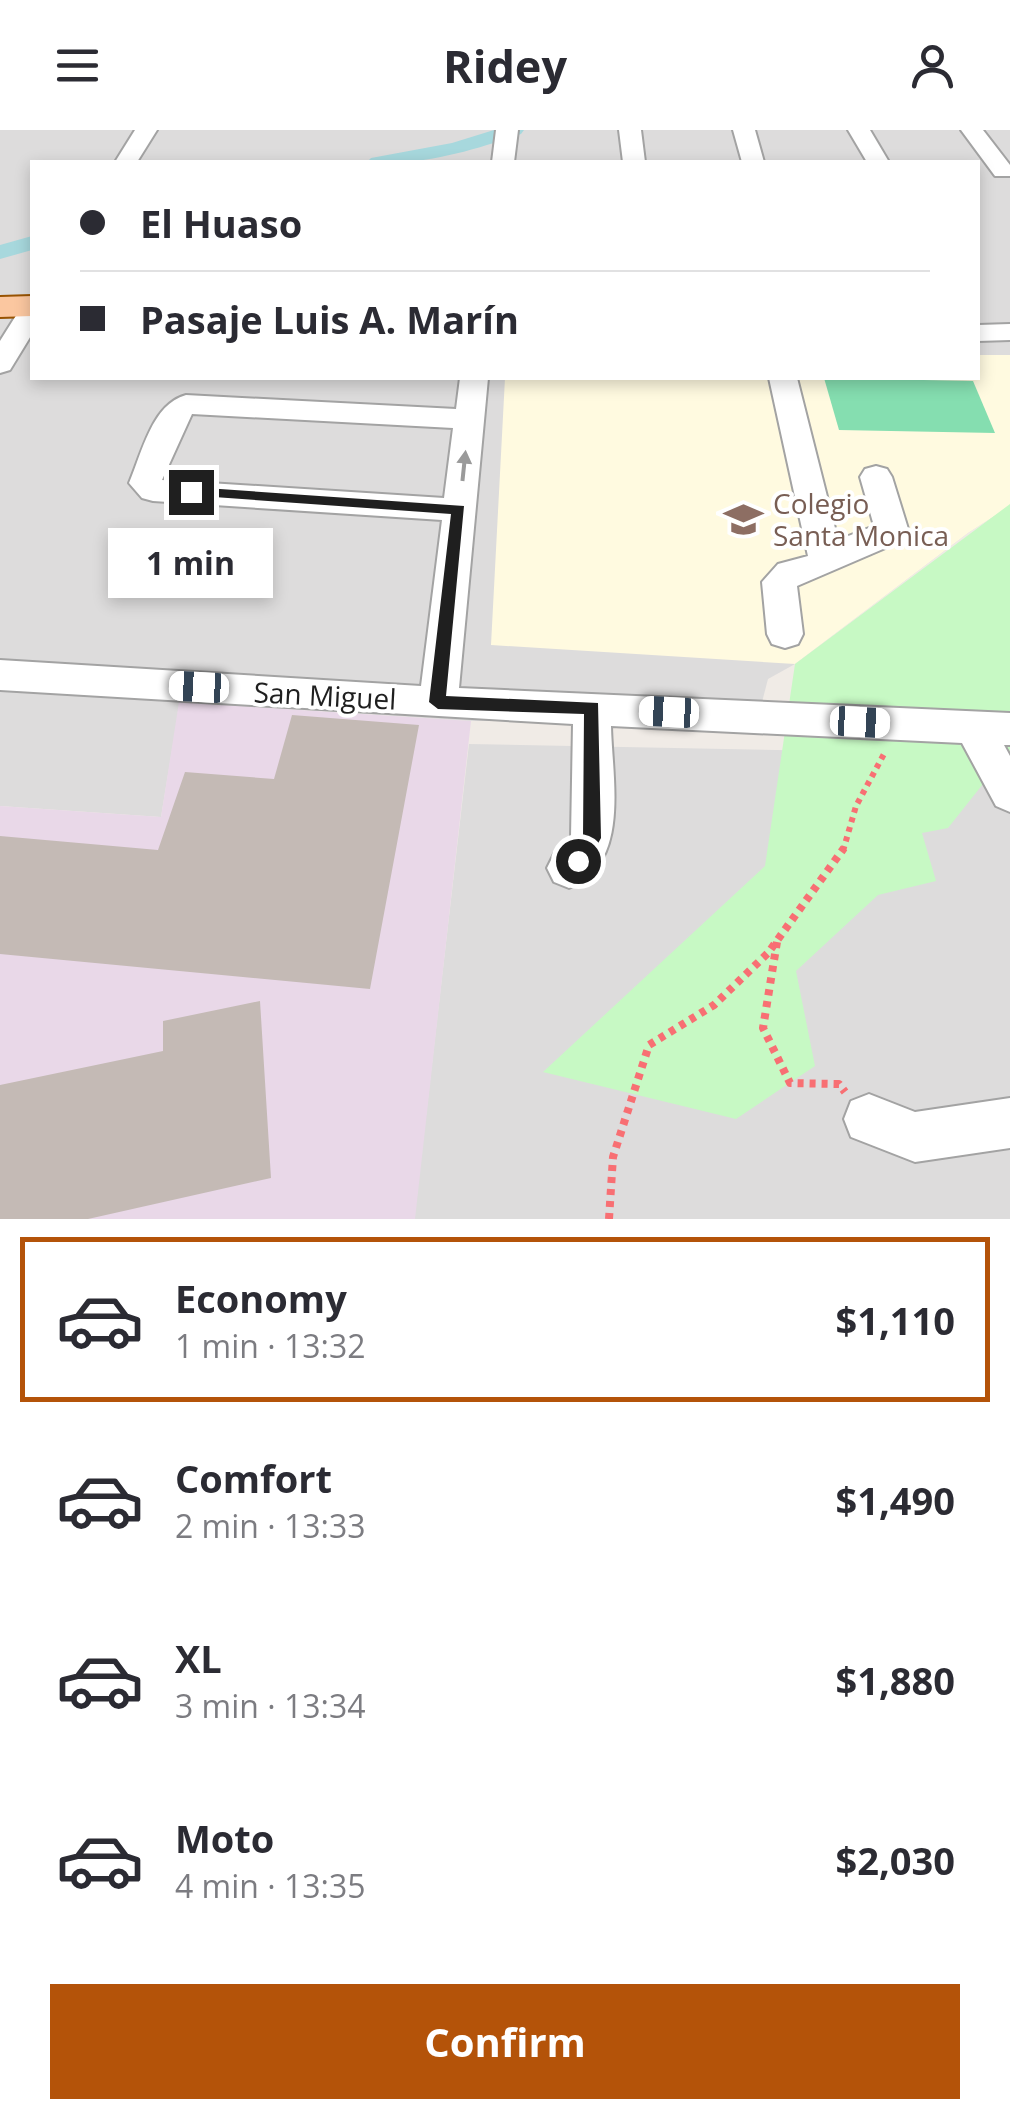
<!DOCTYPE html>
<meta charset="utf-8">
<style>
body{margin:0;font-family:"Open Sans",sans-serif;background:#f2f2f3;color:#2b2b33;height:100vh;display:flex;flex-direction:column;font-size:38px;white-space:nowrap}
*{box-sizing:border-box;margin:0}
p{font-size:32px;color:#7c7c81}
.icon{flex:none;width:55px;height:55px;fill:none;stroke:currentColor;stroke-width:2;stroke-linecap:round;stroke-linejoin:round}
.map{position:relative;height:1089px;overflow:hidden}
.details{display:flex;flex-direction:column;background:#fff;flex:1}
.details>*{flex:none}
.guide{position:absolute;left:30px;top:30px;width:950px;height:220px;border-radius:0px;box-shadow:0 5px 15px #0003;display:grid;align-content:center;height:220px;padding:0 50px;background:#fff}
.end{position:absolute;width:45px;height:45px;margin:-22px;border:12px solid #1f1f1f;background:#fff;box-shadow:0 0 0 5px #fff}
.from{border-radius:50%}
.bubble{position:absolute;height:70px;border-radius:0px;background:#fff;box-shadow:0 5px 15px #0003;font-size:32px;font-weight:700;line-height:70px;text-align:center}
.car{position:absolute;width:30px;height:60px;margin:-30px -15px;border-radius:12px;box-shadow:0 0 8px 2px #0007;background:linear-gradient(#fff 24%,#345 0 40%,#fff 0 76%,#345 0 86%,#fff 0)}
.guide b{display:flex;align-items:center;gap:35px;height:95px;font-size:38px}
.guide b+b{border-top:2px solid #e1e1e2}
.guide i{width:25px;height:25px;background:#2b2b33}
ul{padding:18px 0 0;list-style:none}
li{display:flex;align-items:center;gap:30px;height:165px;margin:0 20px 15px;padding:0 30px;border:5px solid transparent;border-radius:0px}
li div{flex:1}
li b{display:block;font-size:38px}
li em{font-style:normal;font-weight:700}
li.selected{border-color:#b45309}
li>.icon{width:90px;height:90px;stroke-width:1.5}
.action{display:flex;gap:20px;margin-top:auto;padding:20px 50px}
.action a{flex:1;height:115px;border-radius:0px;background:#b45309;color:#fff;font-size:40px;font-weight:700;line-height:115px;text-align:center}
header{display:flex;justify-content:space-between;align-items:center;height:130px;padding:0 50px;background:#fff;font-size:45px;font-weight:700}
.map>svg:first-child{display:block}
.residential{fill:#dddcdc;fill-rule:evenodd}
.industrial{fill:#e9d8e8}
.education{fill:#fffae0}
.park{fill:#c7f9c4}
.pitch{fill:#85deb0}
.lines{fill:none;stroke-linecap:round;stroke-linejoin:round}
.canal{fill:#a7d8dd;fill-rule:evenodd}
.building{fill:#c4bab5}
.minor-casing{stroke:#a3a3a3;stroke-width:4}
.major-casing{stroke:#985302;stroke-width:4}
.path-far1{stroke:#f86f73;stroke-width:6;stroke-dasharray:5 5;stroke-linecap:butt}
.path{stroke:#f86f73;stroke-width:8;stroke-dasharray:6 6;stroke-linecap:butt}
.minor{fill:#fff;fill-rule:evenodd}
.major{fill:#fbc7a0;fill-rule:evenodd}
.oneway{fill:#9a9a9a}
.route{fill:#1f1f1f}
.labels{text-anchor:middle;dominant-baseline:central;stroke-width:8;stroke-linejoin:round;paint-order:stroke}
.education-label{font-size:28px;fill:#785e54;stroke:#fff;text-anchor:start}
.street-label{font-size:28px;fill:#1f1f1f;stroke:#fff}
</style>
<header><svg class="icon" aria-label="menu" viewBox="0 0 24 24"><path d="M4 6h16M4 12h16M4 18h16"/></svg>Ridey<svg class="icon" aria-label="person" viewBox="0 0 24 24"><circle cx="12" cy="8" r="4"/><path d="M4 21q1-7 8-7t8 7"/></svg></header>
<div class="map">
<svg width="1010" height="1089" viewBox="0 0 1010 1089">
<rect width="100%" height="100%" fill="#f0ebe6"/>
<path class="residential" d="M0,0H1010V376L968,403L795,534L768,549L757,591H471L180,572L161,687L0,676ZM32,32H978V248H32Z
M1010,566V1089H414L469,614L831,621Z"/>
<path class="industrial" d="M179,572L471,591L415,1089H0V676L161,687Z"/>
<path class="education" d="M978,225H1010V376L968,403L795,534L491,515L505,248H978Z"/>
<path class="park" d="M1010,374V620L948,698L922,703L936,751L878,765L796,841L815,936L736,989L543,942L765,736L795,534Z"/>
<path class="pitch" d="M824,248L973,251L995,303L839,300Z"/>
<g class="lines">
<path class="canal" d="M494,0H524L521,4C470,21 422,36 367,32L371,28L452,13Z
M32,106V120L0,129V115Z"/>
</g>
<path class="building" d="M292,585L419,595L370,859L0,824V706L158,720L185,642L274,649Z
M260,871L271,1048L88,1089H0V955L163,921V891Z"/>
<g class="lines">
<defs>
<path id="minor" d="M135,0H157L137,32H115Z
M496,0H518L514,32H492Z
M619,0H641L645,32H623Z
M733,0H755L764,32H742Z
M848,0H870L889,32H867Z
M961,0H983L1010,35V46H995Z
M32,174V204L10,240L0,243V211L22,176Z
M1010,194V210L978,211V195Z
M460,248H488L459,558L1010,583V615H1004L1010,626V682L996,676L962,613L611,596C612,649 631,734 569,758L554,752L547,738L554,724L571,707L573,594L0,560V530L421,556L442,390L153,371L142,368L129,353C142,323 152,274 186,265L456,279ZM192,284L453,298L444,368L162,350Z
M769,248H797L838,410L874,396L860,347L865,339L876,336L887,339L892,347L909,402L904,410L797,456L803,504L798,514L785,518L772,514L767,504L762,452L778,434L808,426Z
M869,964L915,982L1010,968V1018L915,1032L851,1007L844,989L851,971Z"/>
<path id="major" d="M32,166V186L0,187V167Z"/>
</defs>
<use href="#minor" class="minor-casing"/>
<use href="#major" class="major-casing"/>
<path class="path-far1" d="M843,721L856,676L884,624"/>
<path class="path" d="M777,812L763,898L790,953L839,954L845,962
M609,1089L613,1027L649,915L714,875L768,823L844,718"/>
<use href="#minor" class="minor"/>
<use href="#major" class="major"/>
</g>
<defs><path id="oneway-solid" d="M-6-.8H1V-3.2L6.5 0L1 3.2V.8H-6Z" transform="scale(2.5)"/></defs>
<use class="oneway" href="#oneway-solid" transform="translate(464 336) rotate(-84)"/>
<path class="route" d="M191,357L464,376L446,566L598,573L601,708L585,737H572L569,731L583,707L584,584L438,579L429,572L451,384L186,365L184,362Z"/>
<defs>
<symbol id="school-bare" viewBox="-9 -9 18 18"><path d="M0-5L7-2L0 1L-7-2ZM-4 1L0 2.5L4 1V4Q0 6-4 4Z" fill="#8d6e63" stroke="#fff" stroke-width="2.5" paint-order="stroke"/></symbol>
</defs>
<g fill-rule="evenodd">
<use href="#school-bare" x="716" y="362" width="55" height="55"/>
</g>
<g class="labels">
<g class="education-label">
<text x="773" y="373">Colegio<tspan x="773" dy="32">Santa Monica</tspan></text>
</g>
<g class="street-label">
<text transform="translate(325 565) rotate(3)">San Miguel</text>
</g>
</g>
</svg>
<i class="end from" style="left:578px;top:731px"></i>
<i class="end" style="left:191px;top:362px"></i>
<div class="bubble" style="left:108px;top:398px;width:165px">1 min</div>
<i class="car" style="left:199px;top:557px;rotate:273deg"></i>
<i class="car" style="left:669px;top:582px;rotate:273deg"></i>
<i class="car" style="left:860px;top:592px;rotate:93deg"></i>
<div class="guide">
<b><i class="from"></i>El Huaso</b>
<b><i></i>Pasaje Luis A. Marín</b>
</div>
</div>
<section class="details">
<ul>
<li class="selected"><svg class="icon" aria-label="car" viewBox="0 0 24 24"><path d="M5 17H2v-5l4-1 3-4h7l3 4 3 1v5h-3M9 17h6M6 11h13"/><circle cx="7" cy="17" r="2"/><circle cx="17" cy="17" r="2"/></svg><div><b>Economy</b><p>1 min · 13:32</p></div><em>$1,110</em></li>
<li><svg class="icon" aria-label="car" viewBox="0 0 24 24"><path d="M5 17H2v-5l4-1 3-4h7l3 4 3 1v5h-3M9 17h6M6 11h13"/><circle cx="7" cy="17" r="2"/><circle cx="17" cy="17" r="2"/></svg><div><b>Comfort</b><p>2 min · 13:33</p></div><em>$1,490</em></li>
<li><svg class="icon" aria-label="car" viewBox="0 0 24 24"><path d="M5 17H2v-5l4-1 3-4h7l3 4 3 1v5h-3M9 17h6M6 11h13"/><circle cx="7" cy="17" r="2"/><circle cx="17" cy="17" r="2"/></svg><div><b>XL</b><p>3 min · 13:34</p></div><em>$1,880</em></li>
<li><svg class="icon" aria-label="car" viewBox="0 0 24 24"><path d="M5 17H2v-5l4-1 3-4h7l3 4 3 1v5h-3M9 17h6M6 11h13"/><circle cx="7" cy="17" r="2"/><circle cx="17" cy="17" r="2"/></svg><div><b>Moto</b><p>4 min · 13:35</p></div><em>$2,030</em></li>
</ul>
<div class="action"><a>Confirm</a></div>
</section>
